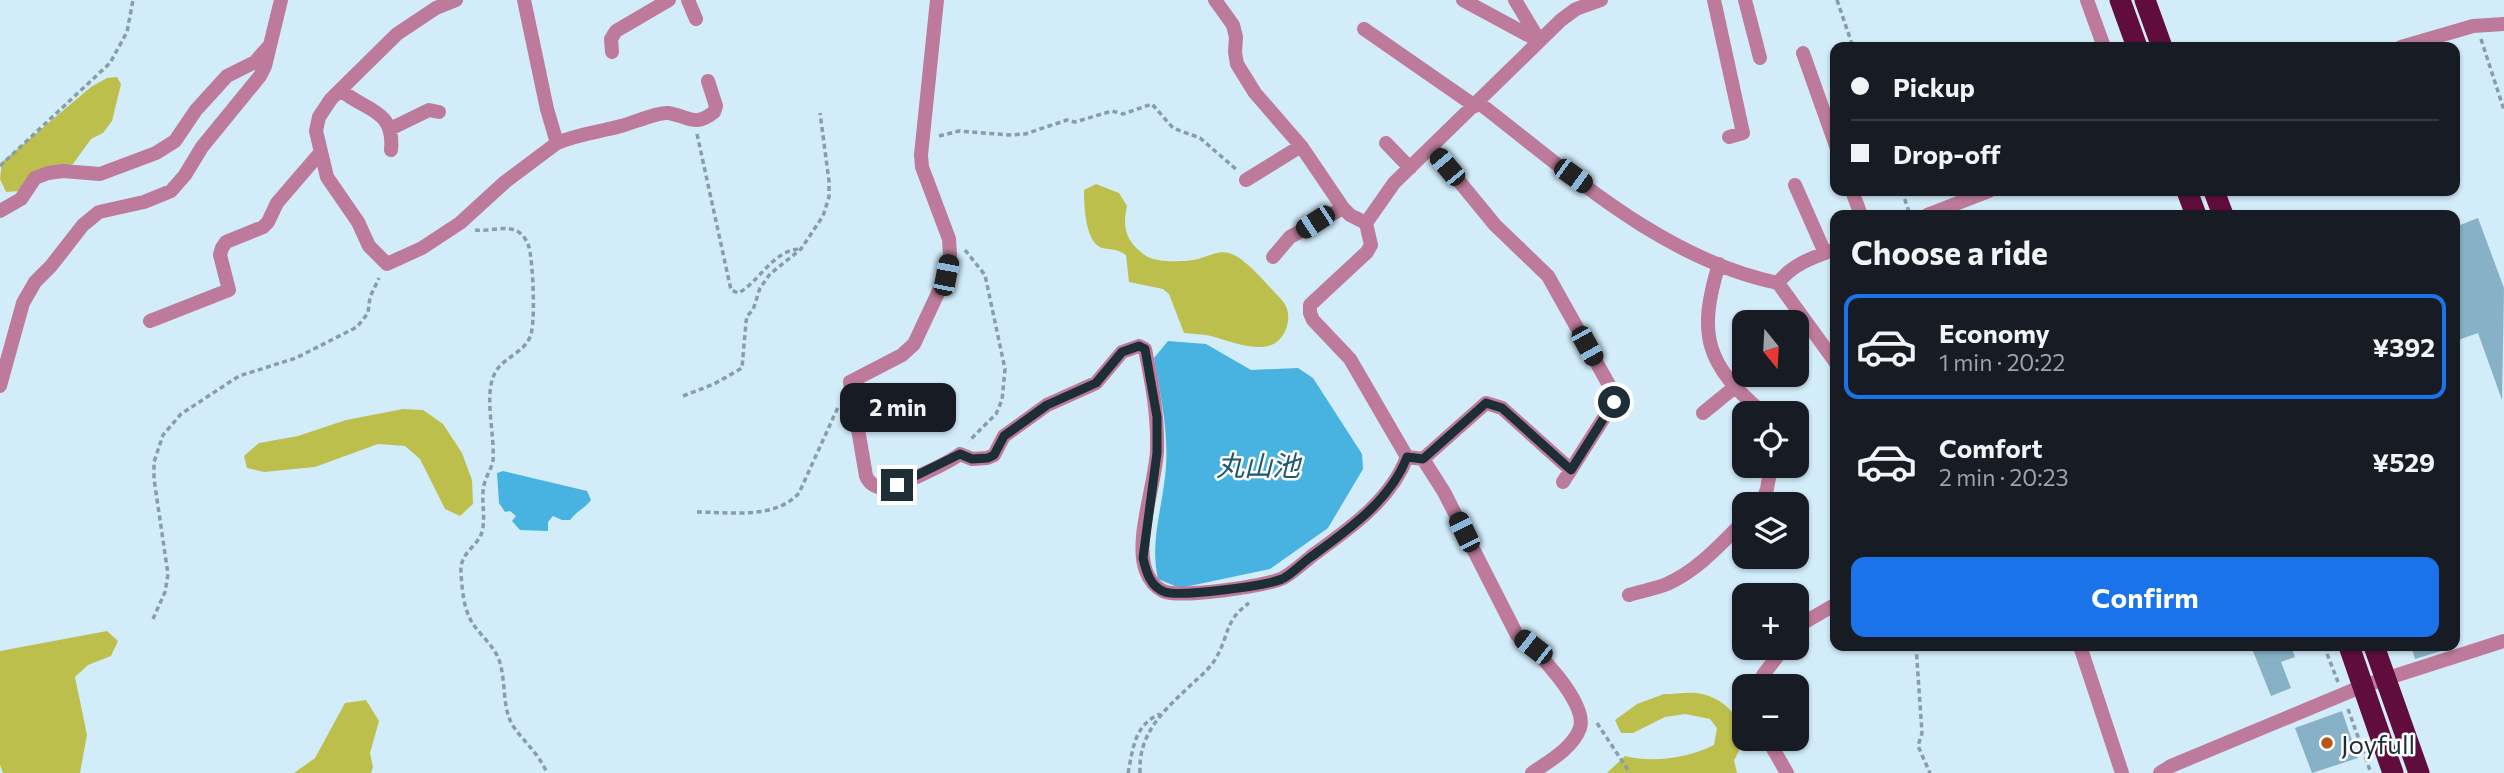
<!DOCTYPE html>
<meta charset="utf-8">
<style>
body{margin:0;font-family:Commissioner,"Noto Sans JP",sans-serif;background:#242831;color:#f1f3f6;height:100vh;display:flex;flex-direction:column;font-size:26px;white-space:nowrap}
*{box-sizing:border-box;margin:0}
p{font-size:23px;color:#9ea1a6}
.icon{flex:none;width:38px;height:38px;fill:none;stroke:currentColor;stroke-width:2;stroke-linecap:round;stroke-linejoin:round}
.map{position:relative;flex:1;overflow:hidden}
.sheet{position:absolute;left:1830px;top:210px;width:630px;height:441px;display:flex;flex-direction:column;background:#171b24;border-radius:14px;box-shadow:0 2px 5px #0004}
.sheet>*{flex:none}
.banner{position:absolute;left:1830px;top:42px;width:630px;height:154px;border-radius:14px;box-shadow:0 2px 5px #0004;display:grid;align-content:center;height:154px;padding:0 21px;background:#171b24}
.needle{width:46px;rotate:162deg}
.tools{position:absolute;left:1732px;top:310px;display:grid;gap:14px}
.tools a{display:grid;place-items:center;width:77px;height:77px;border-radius:14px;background:#171b24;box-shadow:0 2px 5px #0004;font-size:35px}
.end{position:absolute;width:32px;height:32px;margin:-16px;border:9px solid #1d2e37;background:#fff;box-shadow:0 0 0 4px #fff}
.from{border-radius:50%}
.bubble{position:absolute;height:49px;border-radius:14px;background:#171b24;box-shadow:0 2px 5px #0004;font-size:23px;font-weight:700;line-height:49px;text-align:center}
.car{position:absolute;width:21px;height:42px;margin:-21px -10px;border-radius:9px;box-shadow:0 0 5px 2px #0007;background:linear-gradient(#222 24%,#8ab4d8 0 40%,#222 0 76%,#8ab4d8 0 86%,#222 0)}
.banner b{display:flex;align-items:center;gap:24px;height:66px;font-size:26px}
.banner b+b{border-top:2px solid #363941}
.banner i{width:18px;height:18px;background:#f1f3f6}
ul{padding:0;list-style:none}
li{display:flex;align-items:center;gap:21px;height:105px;margin:0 14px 10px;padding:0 7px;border:4px solid transparent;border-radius:14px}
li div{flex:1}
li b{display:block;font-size:26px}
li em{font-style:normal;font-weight:700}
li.selected{border-color:#1a73e8}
li>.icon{width:63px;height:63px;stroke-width:1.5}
h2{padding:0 21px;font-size:32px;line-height:84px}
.button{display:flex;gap:14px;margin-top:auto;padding:14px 21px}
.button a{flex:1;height:80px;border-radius:14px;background:#1a73e8;color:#fff;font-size:28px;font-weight:700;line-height:80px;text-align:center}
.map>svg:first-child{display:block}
.green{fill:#bdbf4d}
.water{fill:#48b2e0}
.building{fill:#86b1c6}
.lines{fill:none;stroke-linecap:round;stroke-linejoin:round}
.path{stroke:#879da9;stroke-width:3.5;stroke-dasharray:5 3.5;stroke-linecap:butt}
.street{stroke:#bd7a9a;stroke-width:14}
.highway{stroke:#600d3e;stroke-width:21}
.route{stroke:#1d2e37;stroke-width:9}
.poi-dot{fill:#b7580e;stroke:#fff;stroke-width:2.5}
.labels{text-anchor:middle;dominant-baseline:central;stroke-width:5;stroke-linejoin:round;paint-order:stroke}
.poi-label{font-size:26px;fill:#1d2e37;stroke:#fff;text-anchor:start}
.water-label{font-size:28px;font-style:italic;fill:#1f576f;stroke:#fff}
</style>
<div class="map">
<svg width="2504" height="773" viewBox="0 0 2504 773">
<rect width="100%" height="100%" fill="#d2ecfa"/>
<path class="green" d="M117,77L121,84L112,121L103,133L91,139L73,164L54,169L19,191L6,192L0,179L2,162L91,87L107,78Z
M1096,184L1119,193L1127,206C1122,228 1126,242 1146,256C1157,263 1186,262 1198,259C1209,256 1218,250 1229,253C1245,257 1269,287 1281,299C1289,308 1290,318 1286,329C1274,361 1234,342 1211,336C1202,334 1193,334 1184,333L1169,294L1163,289L1129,282L1126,255C1115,247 1109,251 1100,247C1085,240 1084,204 1084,190Z
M403,409L423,410L443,424L462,453L472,480L473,504L460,516L445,509L420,459L405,446L378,444L315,467L264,472L247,468L244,456L259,443L298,436L346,420Z
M107,631L118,641L111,656L88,665L75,677L87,735L80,773H3L0,765V651Z
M1664,694C1676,694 1691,691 1702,694C1733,701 1753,732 1734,760L1737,773H1607L1625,756C1654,763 1688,758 1714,745L1717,728L1710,719L1685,714L1665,717L1633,733H1621L1615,720L1637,704Z
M366,700L379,721L370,753L373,767L371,773H294L315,758L345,703Z"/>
<path class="water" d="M1168,341L1206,344L1251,370L1298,368L1313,378L1362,454L1363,469L1328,528L1270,569L1180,588L1158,579C1150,543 1161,513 1165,477C1170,437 1161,398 1154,358Z
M503,471L587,491L591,500C585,508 577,511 570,520H562L553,516L548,522V531L520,530L512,521L516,516L510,511L505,512L499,503L497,473Z"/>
<path class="building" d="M2478,218L2504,288L2502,400L2478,333L2455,341V227Z
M2251,646H2291L2295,657L2281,662L2291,688L2271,696Z
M2411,646H2457L2415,659Z
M2342,711L2358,758L2312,773L2295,728Z"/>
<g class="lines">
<path class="path" d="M1837,0L1853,47
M2481,39L2504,110
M697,134L731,290L738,293C758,284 773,249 801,249
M939,136L959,131L1009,135L1025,134L1067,120L1075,122L1112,111L1123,114L1152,104L1173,128L1200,138L1237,170
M0,166L110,63L127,32L133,0
M1902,191L1910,215
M475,230C488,232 505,225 517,231C523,234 527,241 529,247C533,262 536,324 530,337C523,354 501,358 494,375C484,397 495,435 493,460C492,468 486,476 484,485C481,499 485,513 483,527C481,547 459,550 461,573C462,590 464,611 473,624C482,637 496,648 500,663C506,683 502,708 513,726C525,743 539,754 547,773
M965,250L985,275L1005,369L1002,400L996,414L969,441
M683,396L714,384L742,368L746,322L747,316L753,310L760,288L770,274L801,249L823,216L829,197V181L820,113
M697,512C729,512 775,520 799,493L839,405
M153,619L165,592L168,574L154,479V462L163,435L181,414L239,376L296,358L357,327L368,313L370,297L379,278
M1916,646L1922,733L1918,746L1930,773
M2324,646L2338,682
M2348,709L2371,773
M1597,723L1630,773
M1128,773C1133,749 1134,725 1160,714
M1140,773C1138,731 1166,709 1194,682C1202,675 1211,667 1216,658C1230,634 1224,621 1249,603"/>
<path class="street" d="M456,0L436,8L397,34L331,99L319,117L316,131L327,177L358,222L369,246L387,264L422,248L460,223L505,182L557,143L547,109L524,0
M688,0L696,19
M937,0L921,155L922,167L949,239L950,255L946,276L914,344L902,355L850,382L866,476C869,483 874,487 883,488C897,488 948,463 960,454L972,459L987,458L994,455L1004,436L1047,405L1096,383L1122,352L1139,346L1145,349C1152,383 1158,415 1157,450C1156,482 1134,541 1146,571C1149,579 1155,587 1163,591C1178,599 1267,586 1283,578C1294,572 1303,563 1313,555C1349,529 1391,500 1407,457
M1215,0L1233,25L1236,37L1235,52L1237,64L1255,93L1301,146L1343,208L1350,215L1366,223
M1463,0L1539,41
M1515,0L1539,40
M1714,0L1743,133L1729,137
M1745,0L1760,58
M2087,0L2104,47
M1364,29L1475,106
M2401,47L2473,26L2504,24
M612,52L611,39L616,31L669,0
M1803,53L1836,146
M341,90C364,111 395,108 391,150
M1479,103C1570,173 1662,259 1778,283L1836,363
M390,129L429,110L439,112
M557,143C578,134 599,132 621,126C633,123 657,112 668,113C689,116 694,128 714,112L716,106L708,81
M1386,143L1410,168
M1431,147L1495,225L1548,276L1613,392L1614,402L1563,482
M1246,180L1301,146
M1795,185L1825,253
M1852,191L1861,215
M0,211L21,199L35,178L48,173L63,171L100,174L156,153L175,141L196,110L227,76L255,62L269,46
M1927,215L1989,191
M1273,257L1290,237L1343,208
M1719,264C1697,335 1706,365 1763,413
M1778,283C1792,264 1814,257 1836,249
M150,321L229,290L220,255L222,248L226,242L263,227L268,222L277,203L320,153
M0,386L23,303L35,282L51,266L83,225L99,212L144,202L171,191L185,175L202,147L260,76L265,66L281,0
M1703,413L1736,386
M1423,459L1486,403L1502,408L1571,470
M1761,504L1767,489L1771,466
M1629,595C1641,591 1655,589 1667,584C1698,570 1721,544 1745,520
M1797,631L1805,622L1836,604
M2080,646L2122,773
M1760,686L1763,675L1784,648
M1767,738L1787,773
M1532,773C1548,762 1573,748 1580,728C1588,703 1536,649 1517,635L1444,492L1423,459L1407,457L1350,359L1313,320L1310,313V305L1367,252L1371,245L1366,223L1394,183L1561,20L1576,9L1601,0
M2160,773L2171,766L2363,686L2504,641"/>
<path class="highway" d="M2120,0L2137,47
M2145,0L2162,47
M2187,191L2196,215
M2214,191L2223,215
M2349,646L2393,773
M2374,646L2419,773"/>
</g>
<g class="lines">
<path class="route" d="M897,485L960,454L972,459L988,458L994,455L1004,436L1047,405L1096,383L1122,352L1139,346L1145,349L1157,417V453L1143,558C1146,571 1150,587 1165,592C1181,597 1265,586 1282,579C1291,575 1300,565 1308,559C1345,532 1390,502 1407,457L1423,459L1486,403L1502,408L1571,470L1614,402"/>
</g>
<circle class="poi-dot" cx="2327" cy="743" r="7"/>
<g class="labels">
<g class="poi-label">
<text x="2341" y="743">Joyfull</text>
</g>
<g class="water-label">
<text x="1258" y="465">丸山池</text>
</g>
</g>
</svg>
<div class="tools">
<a><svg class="needle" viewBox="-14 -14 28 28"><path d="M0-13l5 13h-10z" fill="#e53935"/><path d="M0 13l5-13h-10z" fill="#9ea1a6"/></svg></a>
<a><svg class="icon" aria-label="locate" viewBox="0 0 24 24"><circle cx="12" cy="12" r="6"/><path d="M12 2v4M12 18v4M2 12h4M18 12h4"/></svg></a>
<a><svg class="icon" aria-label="layers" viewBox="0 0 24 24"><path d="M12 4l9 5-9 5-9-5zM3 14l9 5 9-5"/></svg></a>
<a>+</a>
<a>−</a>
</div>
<i class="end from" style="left:1614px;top:402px"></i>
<i class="end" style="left:897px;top:485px"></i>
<div class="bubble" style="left:840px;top:383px;width:116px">2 min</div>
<i class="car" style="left:1447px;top:167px;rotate:320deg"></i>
<i class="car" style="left:1573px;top:176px;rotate:126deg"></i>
<i class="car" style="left:1315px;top:222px;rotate:237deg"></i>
<i class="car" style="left:946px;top:275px;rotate:11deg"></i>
<i class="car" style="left:1587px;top:346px;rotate:151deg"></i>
<i class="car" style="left:1464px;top:532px;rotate:334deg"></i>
<i class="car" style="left:1533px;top:647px;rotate:308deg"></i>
<div class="banner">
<b><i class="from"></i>Pickup</b>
<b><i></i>Drop-off</b>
</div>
<section class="sheet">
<h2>Choose a ride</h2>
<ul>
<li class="selected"><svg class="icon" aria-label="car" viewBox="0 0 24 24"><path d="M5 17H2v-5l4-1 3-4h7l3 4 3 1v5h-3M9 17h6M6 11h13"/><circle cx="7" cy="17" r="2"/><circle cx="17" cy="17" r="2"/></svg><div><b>Economy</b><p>1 min · 20:22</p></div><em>¥392</em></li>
<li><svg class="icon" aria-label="car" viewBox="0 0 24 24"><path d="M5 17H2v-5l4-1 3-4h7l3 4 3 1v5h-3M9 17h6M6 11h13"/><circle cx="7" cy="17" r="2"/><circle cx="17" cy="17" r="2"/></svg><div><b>Comfort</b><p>2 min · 20:23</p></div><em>¥529</em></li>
</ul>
<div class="button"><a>Confirm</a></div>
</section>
</div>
